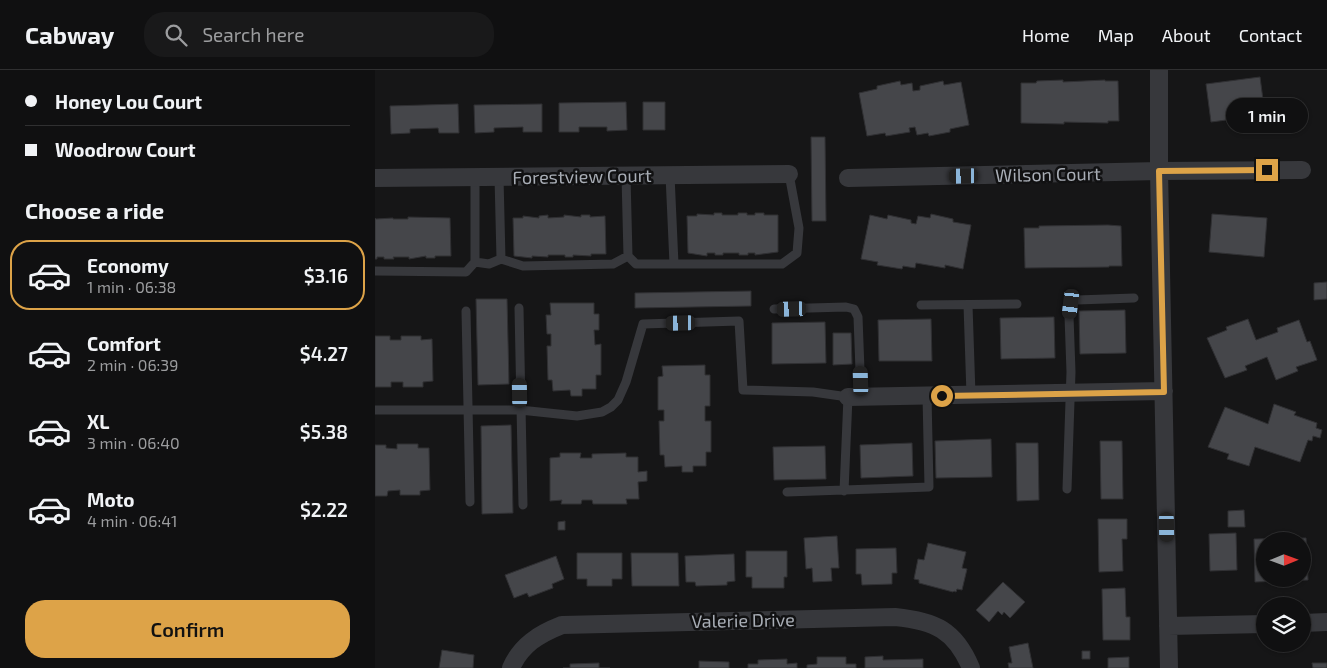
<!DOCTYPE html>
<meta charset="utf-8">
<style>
body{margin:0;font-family:"Exo 2",sans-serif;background:#19191a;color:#f1f3f6;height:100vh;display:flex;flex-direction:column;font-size:19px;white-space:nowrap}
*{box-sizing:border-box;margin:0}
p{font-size:16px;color:#9c9d9f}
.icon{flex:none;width:28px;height:28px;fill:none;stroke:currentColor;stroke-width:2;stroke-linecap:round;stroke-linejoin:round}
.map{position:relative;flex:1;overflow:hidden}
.details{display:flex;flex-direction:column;background:#101011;width:375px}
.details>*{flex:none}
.hud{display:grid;align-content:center;height:110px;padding:0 25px;background:#101011}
.needle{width:32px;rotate:89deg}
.tools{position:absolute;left:881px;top:462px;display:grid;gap:10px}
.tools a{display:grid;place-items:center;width:55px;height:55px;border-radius:50%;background:#101011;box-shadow:0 1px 4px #0004,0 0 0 1px #303031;font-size:25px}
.end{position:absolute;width:22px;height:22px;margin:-11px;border:6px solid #dda348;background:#111;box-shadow:0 0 0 2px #111}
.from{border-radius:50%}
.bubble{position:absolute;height:35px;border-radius:18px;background:#101011;box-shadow:0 1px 4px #0004,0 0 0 1px #303031;font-size:16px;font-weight:600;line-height:35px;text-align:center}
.car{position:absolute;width:15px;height:30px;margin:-15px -8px;border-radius:6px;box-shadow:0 0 4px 1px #0007;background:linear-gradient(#222 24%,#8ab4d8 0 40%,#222 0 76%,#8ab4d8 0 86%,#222 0)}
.hud b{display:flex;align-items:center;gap:18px;height:48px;font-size:19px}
.hud b+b{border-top:1px solid #303031}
.hud i{width:12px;height:12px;background:#f1f3f6}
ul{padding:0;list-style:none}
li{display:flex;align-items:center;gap:15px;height:70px;margin:0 10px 8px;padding:0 15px;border:2px solid transparent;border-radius:20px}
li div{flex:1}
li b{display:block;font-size:19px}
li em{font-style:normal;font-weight:600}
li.active{border-color:#dda348}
li>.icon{width:45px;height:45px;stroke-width:1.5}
h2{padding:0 25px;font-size:22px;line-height:60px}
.action{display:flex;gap:10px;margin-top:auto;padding:10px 25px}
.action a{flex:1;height:58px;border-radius:20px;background:#dda348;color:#111;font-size:20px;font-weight:600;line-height:58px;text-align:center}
header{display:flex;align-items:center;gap:30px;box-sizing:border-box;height:70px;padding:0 25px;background:#101011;border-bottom:1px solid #303031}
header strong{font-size:24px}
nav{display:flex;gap:28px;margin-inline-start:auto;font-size:18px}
.search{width:350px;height:45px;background:#19191a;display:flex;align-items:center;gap:12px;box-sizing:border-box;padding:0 18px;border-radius:20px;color:#9c9d9f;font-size:19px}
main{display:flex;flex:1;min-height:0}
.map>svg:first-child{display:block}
.building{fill:#45464a;stroke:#303033;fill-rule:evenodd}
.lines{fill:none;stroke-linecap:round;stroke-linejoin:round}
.service{stroke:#37383c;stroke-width:9}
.minor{stroke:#37383c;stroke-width:18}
.route{stroke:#dda348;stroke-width:6}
.labels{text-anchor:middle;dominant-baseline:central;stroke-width:5;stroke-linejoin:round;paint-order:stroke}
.street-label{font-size:18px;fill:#a9aeb6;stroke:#111112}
</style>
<header>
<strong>Cabway</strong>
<div class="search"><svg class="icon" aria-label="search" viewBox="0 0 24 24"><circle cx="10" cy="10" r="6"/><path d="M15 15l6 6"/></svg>Search here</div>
<nav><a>Home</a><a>Map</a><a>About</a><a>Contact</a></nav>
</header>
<main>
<section class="details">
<div class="hud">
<b><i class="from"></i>Honey Lou Court</b>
<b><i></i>Woodrow Court</b>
</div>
<h2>Choose a ride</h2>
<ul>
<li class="active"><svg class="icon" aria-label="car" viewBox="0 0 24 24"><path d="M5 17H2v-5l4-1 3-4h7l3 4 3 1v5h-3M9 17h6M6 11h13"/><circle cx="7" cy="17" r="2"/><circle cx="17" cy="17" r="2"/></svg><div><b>Economy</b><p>1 min · 06:38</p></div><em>$3.16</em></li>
<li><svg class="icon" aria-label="car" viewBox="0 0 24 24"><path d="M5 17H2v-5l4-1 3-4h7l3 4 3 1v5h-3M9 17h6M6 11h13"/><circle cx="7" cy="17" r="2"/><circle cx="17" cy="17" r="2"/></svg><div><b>Comfort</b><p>2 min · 06:39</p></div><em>$4.27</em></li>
<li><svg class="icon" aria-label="car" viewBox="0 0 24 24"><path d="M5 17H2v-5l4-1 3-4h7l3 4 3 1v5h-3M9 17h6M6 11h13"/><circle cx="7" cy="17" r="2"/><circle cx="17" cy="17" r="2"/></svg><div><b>XL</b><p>3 min · 06:40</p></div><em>$5.38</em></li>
<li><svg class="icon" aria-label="car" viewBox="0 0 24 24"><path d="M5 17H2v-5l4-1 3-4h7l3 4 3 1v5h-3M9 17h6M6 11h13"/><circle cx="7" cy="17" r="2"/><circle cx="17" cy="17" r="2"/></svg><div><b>Moto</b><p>4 min · 06:41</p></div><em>$2.22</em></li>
</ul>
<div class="action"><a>Confirm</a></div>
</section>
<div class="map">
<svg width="952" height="598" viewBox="0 0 952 598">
<rect width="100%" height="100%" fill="#161617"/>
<path class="building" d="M885,7L890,45L836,52L831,14Z
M688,10V12L730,10V11H743L744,51H733V53L689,52V54L646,53V13H661L662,11Z
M525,11L526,15L537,13L538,21L545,20V16L568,11L569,15L586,12L594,55L575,59V62L554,66L553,63L542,65L540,57L534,58L535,62L511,66L510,63L492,66L484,23L502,19V16Z
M251,32L252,60L232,61V57H204V62H184V33Z
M268,32H290V60H268Z
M83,34L84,63H64L63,58L35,59V63L16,64L15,36Z
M167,34V62H148V57L119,58V62L100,63L99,35Z
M436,67H450L451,151H437Z
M339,143H347V145H363V143H372V145H380V143H389V145H403V182L380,185V183H373V185H364V183H348V185H340V183H332V186L313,183L312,146H322V144L339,145Z
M556,144L578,149V152L596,155L588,199L570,195V198L541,193L540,198L528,196L527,199L502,195L503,192L486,189L495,145L512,149L513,145L536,150V153L541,154L543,146L555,148Z
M837,144L892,148L889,187L834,182Z
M173,145V148L189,147V145L206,147V145H215V147L230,146L231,184H216V186L198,185V187H190V185H173V187L157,186V188L139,186L138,148H148V146L164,148V146Z
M33,147L75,148L76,186H60V188H51V186L34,189V187H18L19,189H9V187H2V189H0V148L1,149L18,148V149H33Z
M733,155L746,156L747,196H734V197L650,198L649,158H664V156Z
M952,212V229L939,230V213Z
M376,221V236L260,238V223Z
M101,229H132L134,314L103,315Z
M175,233H219V244H224V260H219L220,275L226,274V305H221V319H207V326H196L195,320L178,321L177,310H173L172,276H176V264H172L171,245H176Z
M750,240L751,283L705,284L704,241Z
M679,247L680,288L626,289L625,248Z
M556,249L557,291H504L503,250Z
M873,249L881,270L903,262L902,258L924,250L932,272L935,271L942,290L921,297L923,301L901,310L892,287L870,296L872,300L850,308L832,268L852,260L851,257Z
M450,252L451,293L397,294V253Z
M458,263H476L477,294L458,295Z
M0,266H15V270H26V266H46V270L57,269L58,311L48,312V317H28V312H16V317H0Z
M330,295V305H335V336H330V351H336V382H331V396H318V402H307V396L290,397L289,385H285L284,351H289V340H283V307L288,306L287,296Z
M899,334L921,342L919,345L942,353L941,358L947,360L945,368L938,366L937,371L933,370L925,392L880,377L874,396L852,389L854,384L833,377L850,337L893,354Z
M136,355L138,443L107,444L106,356Z
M616,369L617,407L561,408L560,371Z
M725,371H747L748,429H726Z
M537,373L538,406L486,408L485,375Z
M641,373H663L664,430L642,431Z
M22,374H43V378H54L55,420L45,421V425H25V420L13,421L12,426H0V375H11V378L22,379Z
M450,376L451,409L399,410L398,377Z
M185,383H206L205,388H217V384L251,383V387H263V402L272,401V411L263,412L264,429H251L252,434H218L217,430H207L206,434H186L187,430L175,431V388L185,387Z
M869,440L870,457H853V441Z
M723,449H752V469H747L748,501L724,502Z
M190,451V460H183V452Z
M861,463L862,500L835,501L834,464Z
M462,466L464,498H456L457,511L438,512L437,498L431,499L429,468Z
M931,468L933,510L880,512L879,469ZM890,471H928V509H890Z
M553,473L591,482L587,498L592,499L587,520L582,519L581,522L579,521L578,522L544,513V510L539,509L543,489L549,490Z
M521,478L522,503H517V514L487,515L486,504H481V479Z
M371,481H412V507H409V518H377V507H371Z
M202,483H247V509H237V516H212V509H202Z
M256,483H303L304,516H257Z
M359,484L360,511L352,512V515L321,516L320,512H311L310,486Z
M181,486L189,509L177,514L178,518L154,527L152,523L139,528L130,505Z
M628,512L650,532L635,548L629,542L627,545L623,541L614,552L601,540Z
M750,518L751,547H755V570H728L727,519Z
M653,573L658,598H634L633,593H637L634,577Z
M67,580L99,585L98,598H64Z
M707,581H715V589H707Z
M508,586V590L548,589V598H490V587Z
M442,587H471V594H481V598H432V595L442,594Z
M754,587V598H733V588Z
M412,589V594L422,593V598H373V594H383V590Z
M324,591L354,592V598H324Z
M224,593V598H235H188H195V594Z
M937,593H952V598H938Z"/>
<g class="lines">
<path class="service" d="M295,105L299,194
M253,186L261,194H407L422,183L424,158L414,104
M126,189L148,196L238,194L253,186L251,106
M100,192L114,194L126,189L124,107
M0,201L91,202L100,192V107
M546,235L642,234
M593,235L596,325
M144,238L148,435
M399,239L471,237L479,239L483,247L486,327
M91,241L95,432
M0,340H145L202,346L227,342L236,337L243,330L251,312L268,254L364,251L368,320L438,322L473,327L469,421
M692,419L696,302L694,246L696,233L702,230L759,228
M412,422L554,417L552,326"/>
<path class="minor" d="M784,0V101L794,598
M0,108L414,104
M473,108L784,101L927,100
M473,327L789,321
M928,553L952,552
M793,556L890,554
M136,598C146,575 164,564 187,555L520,547C560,551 580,560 596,598"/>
</g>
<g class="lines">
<path class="route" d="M567,326L789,322L784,101L892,100"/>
</g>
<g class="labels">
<g class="street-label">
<text transform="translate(673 104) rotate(-1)">Wilson Court</text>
<text transform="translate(207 106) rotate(-1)">Forestview Court</text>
<text transform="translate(368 550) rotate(-1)">Valerie Drive</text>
</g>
</g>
</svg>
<div class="tools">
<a><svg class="needle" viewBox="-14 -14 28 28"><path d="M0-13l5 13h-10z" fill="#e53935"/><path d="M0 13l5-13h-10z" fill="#9c9d9f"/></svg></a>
<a><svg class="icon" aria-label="layers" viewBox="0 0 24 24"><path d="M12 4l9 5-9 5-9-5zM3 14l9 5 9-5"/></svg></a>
</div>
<i class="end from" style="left:567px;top:326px"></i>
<i class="end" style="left:892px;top:100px"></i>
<div class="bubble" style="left:851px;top:28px;width:82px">1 min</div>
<i class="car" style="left:589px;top:106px;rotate:269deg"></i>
<i class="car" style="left:696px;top:234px;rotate:187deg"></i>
<i class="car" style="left:417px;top:239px;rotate:268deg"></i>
<i class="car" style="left:306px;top:253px;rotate:269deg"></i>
<i class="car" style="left:486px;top:311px;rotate:358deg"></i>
<i class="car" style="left:145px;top:323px;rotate:359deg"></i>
<i class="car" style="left:792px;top:457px;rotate:179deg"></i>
</div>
</main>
